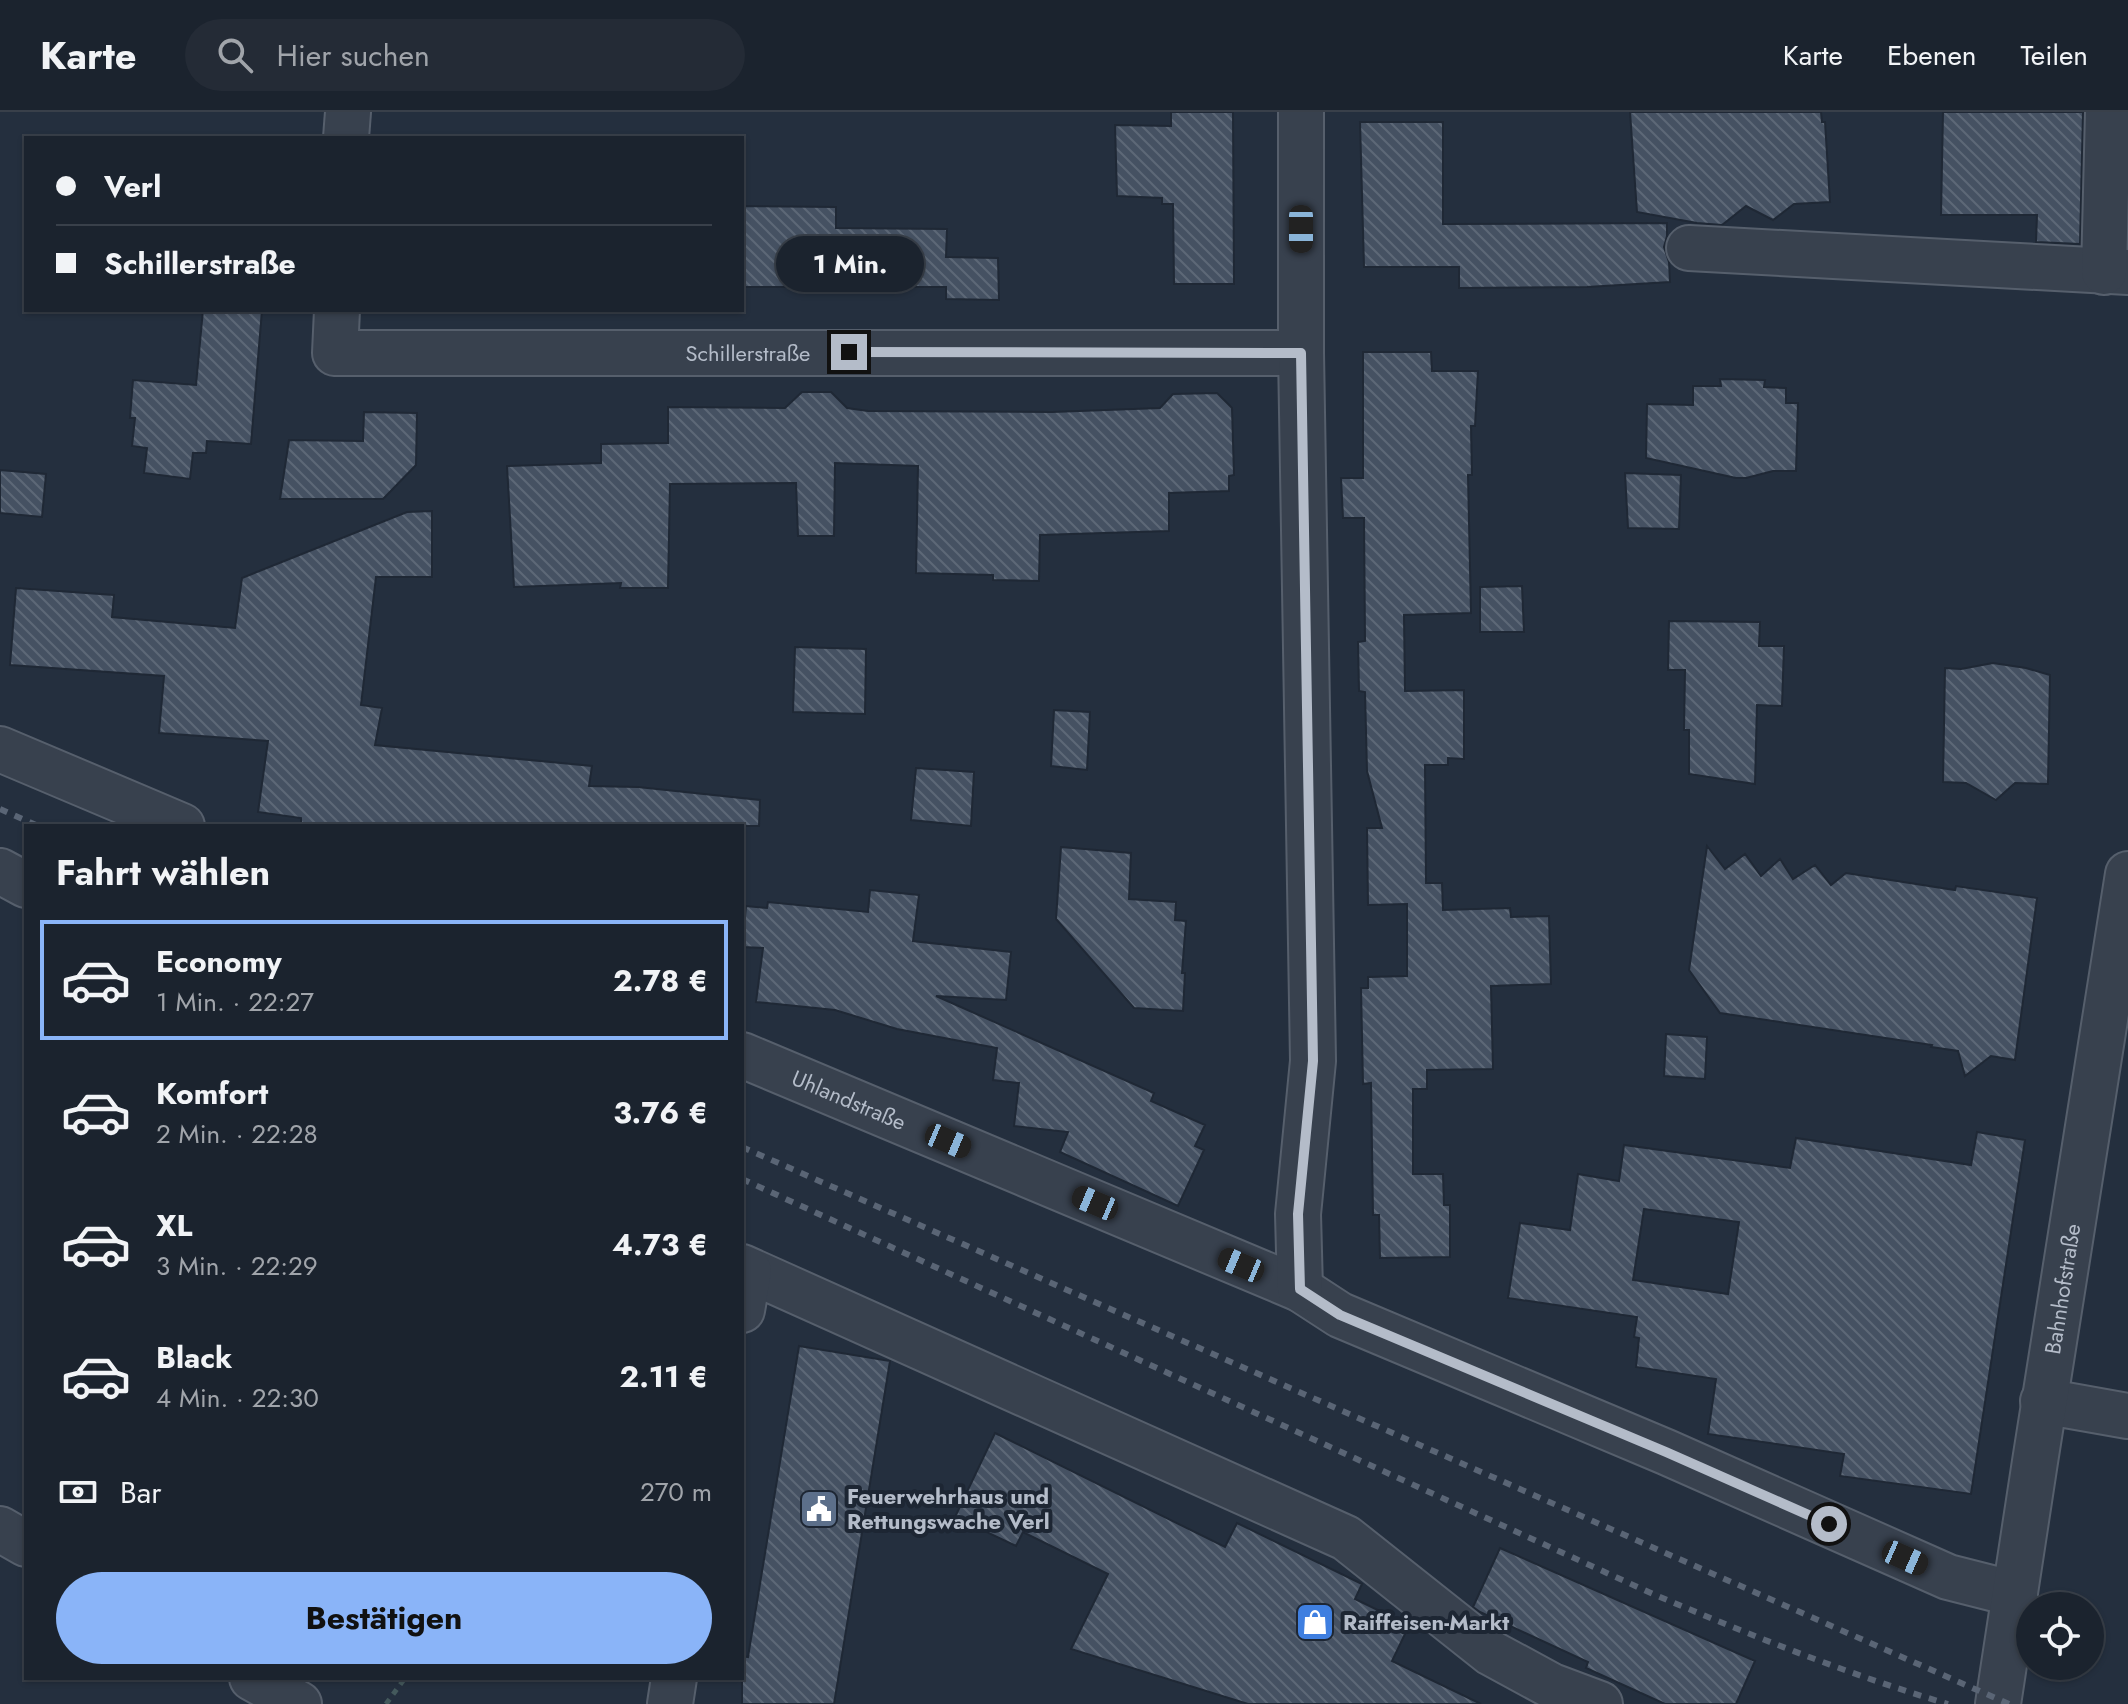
<!DOCTYPE html>
<html lang="de">
<meta charset="utf-8">
<style>
body{margin:0;font-family:Jost,sans-serif;background:#242b36;color:#f1f3f6;height:100vh;display:flex;flex-direction:column;font-size:30px;white-space:nowrap}
*{box-sizing:border-box;margin:0}
p{font-size:26px;color:#a0a4aa}
.icon{flex:none;width:44px;height:44px;fill:none;stroke:currentColor;stroke-width:2;stroke-linecap:round;stroke-linejoin:round}
.map{position:relative;flex:1;overflow:hidden}
.panel{position:absolute;left:24px;top:712px;width:720px;height:856px;display:flex;flex-direction:column;background:#1b232e;border-radius:0px;box-shadow:0 2px 6px #0004,0 0 0 2px #39404a}
.panel>*{flex:none}
.guide{position:absolute;left:24px;top:24px;width:720px;height:176px;border-radius:0px;box-shadow:0 2px 6px #0004,0 0 0 2px #39404a;display:grid;align-content:center;height:176px;padding:0 32px;background:#1b232e}
.fabs{position:absolute;left:2016px;top:1480px;display:grid;gap:16px}
.fabs a{display:grid;place-items:center;width:88px;height:88px;border-radius:50%;background:#1b232e;box-shadow:0 2px 6px #0004,0 0 0 2px #39404a;font-size:40px}
.end{position:absolute;width:36px;height:36px;margin:-18px;border:10px solid #b4bcc9;background:#111;box-shadow:0 0 0 4px #111}
.from{border-radius:50%}
.bubble{position:absolute;height:56px;border-radius:28px;background:#1b232e;box-shadow:0 2px 6px #0004,0 0 0 2px #39404a;font-size:26px;font-weight:700;line-height:56px;text-align:center}
.car{position:absolute;width:24px;height:48px;margin:-24px -12px;border-radius:10px;box-shadow:0 0 6px 2px #0007;background:linear-gradient(#222 24%,#8ab4d8 0 40%,#222 0 76%,#8ab4d8 0 86%,#222 0)}
.guide b{display:flex;align-items:center;gap:28px;height:76px;font-size:30px}
.guide b+b{border-top:2px solid #39404a}
.guide i{width:20px;height:20px;background:#f1f3f6}
ul{padding:0;list-style:none}
li{display:flex;align-items:center;gap:24px;height:120px;margin:0 16px 12px;padding:0 16px;border:4px solid transparent;border-radius:0px}
li div{flex:1}
li b{display:block;font-size:30px}
li em{font-style:normal;font-weight:700}
li.current{border-color:#8ab4f8}
li>.icon{width:72px;height:72px;stroke-width:1.5}
h2{padding:0 32px;font-size:36px;line-height:96px}
.pay{display:flex;align-items:center;gap:20px;height:88px;padding:0 32px;font-size:30px}
.pay p{margin-inline-start:auto}
.action{display:flex;gap:16px;margin-top:auto;padding:16px 32px}
.action a{flex:1;height:92px;border-radius:48px;background:#8ab4f8;color:#111;font-size:32px;font-weight:700;line-height:92px;text-align:center}
header{display:flex;align-items:center;gap:48px;box-sizing:border-box;height:112px;padding:0 40px;background:#1b232e;border-bottom:2px solid #39404a}
header strong{font-size:38px}
nav{display:flex;gap:44px;margin-inline-start:auto;font-size:28px}
.search{width:560px;height:72px;background:#242b36;display:flex;align-items:center;gap:20px;box-sizing:border-box;padding:0 28px;border-radius:44px;color:#a0a4aa;font-size:30px}
.map>svg:first-child{display:block}
.building{fill:url(#building-back-hatch);stroke:#1f2835;stroke-width:2;fill-rule:evenodd}
.lines{fill:none;stroke-linecap:round;stroke-linejoin:round}
.minor-casing{stroke:#565f6c;stroke-width:48}
.path{stroke:#44595c;stroke-width:5;stroke-dasharray:6 6;stroke-linecap:butt}
.minor{stroke:#38414e;stroke-width:44}
.rail{stroke:#5a6575;stroke-width:6;stroke-dasharray:8 8;stroke-linecap:butt}
.route{stroke:#b4bcc9;stroke-width:10}
.labels{text-anchor:middle;dominant-baseline:central;stroke-width:8;stroke-linejoin:round;paint-order:stroke}
.street-label{font-size:22px;fill:#b4bcc9;stroke:#1d2633}
.poi-label{font-size:22px;font-weight:bold;fill:#b4bcc9;stroke:#1d2633;text-anchor:start}
</style>
<header>
<strong>Karte</strong>
<div class="search"><svg class="icon" aria-label="search" viewBox="0 0 24 24"><circle cx="10" cy="10" r="6"/><path d="M15 15l6 6"/></svg>Hier suchen</div>
<nav><a>Karte</a><a>Ebenen</a><a>Teilen</a></nav>
</header>
<div class="map">
<svg width="2128" height="1592" viewBox="0 0 2128 1592">
<defs>
<pattern id="building-back-hatch" width="6" height="6" patternUnits="userSpaceOnUse" patternTransform="scale(2)"><rect width="6" height="6" fill="#455162"/><path d="M-1 5l2 2M0 0l6 6M5-1l2 2" fill="none" stroke="#5d6877"/></pattern>
</defs>
<rect width="100%" height="100%" fill="#242f3e"/>
<path class="building" d="M1171,0H1233L1234,172H1174L1173,92H1162V86L1117,84L1115,13L1171,14Z
M1630,0H1821L1822,10H1825L1830,90L1794,92L1773,108L1746,94L1722,113L1697,111L1637,100Z
M1943,0H2083L2080,132L2036,130L2037,103H1941Z
M1360,10H1443V112L1667,111V124L1664,135L1669,150L1670,170L1587,175L1459,176V155H1364Z
M742,94L836,95V116L947,117L946,145L998,146L999,188L946,187V175H742Z
M203,198H262L251,332L207,329L206,341H193L190,367L144,361L147,336L132,334L135,306H130L133,268L196,273Z
M1363,240H1431L1432,259H1478L1475,314H1471L1472,363H1468L1471,501L1404,503L1405,579L1464,578V647L1448,646V653H1425L1426,771H1442L1443,798L1510,796L1511,805L1549,804L1551,872L1491,874L1493,957L1427,958V977H1413V1062H1443L1444,1093H1450V1145L1380,1146L1379,1103H1373L1371,971L1363,972L1361,876H1368V865L1407,864V792L1368,793L1367,716H1382L1367,659L1365,580L1359,579L1358,530L1365,529L1364,406H1343L1341,366H1363Z
M1720,267L1765,268L1764,275L1786,276V291H1798L1796,359H1773L1746,366H1736L1646,346L1647,292L1693,293V274H1721Z
M802,280H831L847,296L868,299L1052,300L1160,296L1173,282L1217,281L1232,296L1234,363L1229,364V379L1169,381V419L1040,423L1039,469L993,468V463L916,461L918,354L835,351L834,424H798L796,371L670,372L668,476H620L621,471L514,475L507,354L601,351V332L668,331V295L785,296Z
M364,300L417,301L416,353L383,387H280L289,328L363,329Z
M0,358L46,362L42,405L0,401Z
M1625,361L1681,363L1679,417L1628,416Z
M432,399V465H376L361,593L382,596L375,633L592,654L589,674L638,675L760,688L759,714H301V706L258,700L268,629L159,621L164,564L10,553L16,476L114,483L112,505L235,516L242,466L407,400Z
M1522,474L1524,520H1480V475Z
M1669,509L1760,510L1759,534H1784L1782,594L1757,593L1755,672L1689,662V618H1684L1685,558H1668Z
M795,535L866,537L865,602L793,600Z
M1993,551L2026,556L2050,563L2048,672L2015,671L1996,688L1966,671L1943,670L1945,556L1961,557Z
M1054,598L1090,600L1087,658L1051,654Z
M916,656L974,660L971,714L911,708Z
M1707,734L1725,757L1745,742L1761,764L1780,747L1793,767L1815,753L1831,773L1846,761L1955,778L1956,774L2037,786L2015,948L1991,944L1965,964L1958,939L1931,935L1932,933L1720,901L1689,858Z
M1061,735L1131,741L1129,787L1176,790L1175,808L1186,809L1182,861H1185L1183,899L1134,896L1056,807Z
M870,778L919,783L913,829L1011,840L1006,888L936,884L1154,981L1151,989L1205,1013L1195,1034L1204,1038L1178,1094L1060,1040L1068,1020L1014,1014L1019,971L993,968L997,936L897,917L835,898L756,890L763,836L742,835L746,794L767,796L768,790L868,800Z
M1666,922L1707,925L1705,967L1664,964Z
M1977,1020L2025,1028L1971,1382L1840,1364L1844,1342L1708,1322L1716,1267L1636,1255L1639,1226L1634,1225L1637,1205L1508,1186L1520,1111L1570,1118L1578,1062L1619,1069L1624,1033L1790,1056L1796,1026L1971,1053ZM1644,1097L1739,1110L1728,1182L1633,1168Z
M799,1234L890,1249L834,1592H742V1544L748,1545Z
M995,1321L1225,1435L1237,1411L1362,1472L1355,1487L1390,1504L1385,1513L1405,1522L1392,1549L1481,1592H1248L1071,1537L1108,1462L1023,1420L1016,1434L955,1405Z
M1500,1436L1755,1549L1736,1592H1665L1586,1556L1588,1550L1480,1500L1473,1495Z"/>
<g class="lines">
<defs>
<g id="minor">
<path d="M346,26L348,0"/>
<path d="M1689,136L2128,160"/>
<path d="M2104,160L2108,0"/>
<path id="s1" d="M337,198L335,241H1301"/>
<path d="M0,637L182,714"/>
<path d="M0,759L26,773"/>
<path id="s2" d="M742,943L1300,1177L1340,1203L1666,1340L1948,1465L2015,1482"/>
<path d="M742,1155L1346,1426L1491,1541L1552,1574L1600,1592"/>
<path d="M1300,1177L1298,1102L1313,949L1301,241V0"/>
<path d="M742,1198L749,1159"/>
<path d="M2043,1289L2128,1304"/>
<path d="M0,1417L26,1432"/>
<path d="M252,1566L299,1592"/>
<path d="M670,1592L674,1566"/>
<path id="s3" d="M1998,1592C2039,1315 2085,1039 2128,762"/>
</g>
</defs>
<use href="#minor" class="minor-casing"/>
<path class="path" d="M386,1592L405,1566"/>
<use href="#minor" class="minor"/>
<path class="rail" d="M0,697L38,714
M742,1035L2009,1592
M742,1067L1653,1482C1750,1523 1847,1562 1948,1592"/>
</g>
<g class="lines">
<path class="route" d="M849,240L1301,241L1313,949L1298,1102L1300,1177L1340,1203L1666,1340L1829,1412"/>
</g>
<defs>
<symbol id="civic-square" viewBox="-11 -11 22 22"><rect x="-9" y="-9" width="18" height="18" rx="4" fill="#5c6f8a" stroke="#1d2633"/><path d="M-.6-6.5H3V-4.5H.6V-3L4-1V1h2V6H-6V1h2V-1L-.6-3ZM-1.2 2.5V6h2.4V2.5Z" fill="#fff"/></symbol>
<symbol id="shop-square" viewBox="-11 -11 22 22"><rect x="-9" y="-9" width="18" height="18" rx="4" fill="#3f7fe0" stroke="#1d2633"/><path d="M-5-2.5h2.3a2.7 3.5 0 0 1 5.4 0H5L5.5 6h-11ZM-1.5-2.5h3a1.5 2.3 0 0 0-3 0Z" fill="#fff"/></symbol>
</defs>
<g fill-rule="evenodd">
<use href="#civic-square" x="797" y="1375" width="44" height="44"/>
<use href="#shop-square" x="1293" y="1488" width="44" height="44"/>
</g>
<g class="labels">
<g class="street-label">
<text stroke="none"><textPath href="#s1" startOffset="456">Schillerstraße</textPath></text>
<text stroke="none"><textPath href="#s2" startOffset="116">Uhlandstraße</textPath></text>
<text stroke="none"><textPath href="#s3" startOffset="420">Bahnhofstraße</textPath></text>
</g>
<g class="poi-label">
<text x="847" y="1384">Feuerwehrhaus und<tspan x="847" dy="25">Rettungswache Verl</tspan></text>
<text x="1343" y="1510">Raiffeisen-Markt</text>
</g>
</g>
</svg>
<div class="fabs">
<a><svg class="icon" aria-label="locate" viewBox="0 0 24 24"><circle cx="12" cy="12" r="6"/><path d="M12 2v4M12 18v4M2 12h4M18 12h4"/></svg></a>
</div>
<i class="end from" style="left:1829px;top:1412px"></i>
<i class="end" style="left:849px;top:240px"></i>
<div class="bubble" style="left:776px;top:124px;width:148px">1 Min.</div>
<i class="car" style="left:1301px;top:117px;rotate:180deg"></i>
<i class="car" style="left:948px;top:1029px;rotate:113deg"></i>
<i class="car" style="left:1095px;top:1091px;rotate:293deg"></i>
<i class="car" style="left:1241px;top:1153px;rotate:293deg"></i>
<i class="car" style="left:1905px;top:1446px;rotate:114deg"></i>
<div class="guide">
<b><i class="from"></i>Verl</b>
<b><i></i>Schillerstraße</b>
</div>
<section class="panel">
<h2>Fahrt wählen</h2>
<ul>
<li class="current"><svg class="icon" aria-label="car" viewBox="0 0 24 24"><path d="M5 17H2v-5l4-1 3-4h7l3 4 3 1v5h-3M9 17h6M6 11h13"/><circle cx="7" cy="17" r="2"/><circle cx="17" cy="17" r="2"/></svg><div><b>Economy</b><p>1 Min. · 22:27</p></div><em>2.78 €</em></li>
<li><svg class="icon" aria-label="car" viewBox="0 0 24 24"><path d="M5 17H2v-5l4-1 3-4h7l3 4 3 1v5h-3M9 17h6M6 11h13"/><circle cx="7" cy="17" r="2"/><circle cx="17" cy="17" r="2"/></svg><div><b>Komfort</b><p>2 Min. · 22:28</p></div><em>3.76 €</em></li>
<li><svg class="icon" aria-label="car" viewBox="0 0 24 24"><path d="M5 17H2v-5l4-1 3-4h7l3 4 3 1v5h-3M9 17h6M6 11h13"/><circle cx="7" cy="17" r="2"/><circle cx="17" cy="17" r="2"/></svg><div><b>XL</b><p>3 Min. · 22:29</p></div><em>4.73 €</em></li>
<li><svg class="icon" aria-label="car" viewBox="0 0 24 24"><path d="M5 17H2v-5l4-1 3-4h7l3 4 3 1v5h-3M9 17h6M6 11h13"/><circle cx="7" cy="17" r="2"/><circle cx="17" cy="17" r="2"/></svg><div><b>Black</b><p>4 Min. · 22:30</p></div><em>2.11 €</em></li>
</ul>
<div class="pay"><svg class="icon" aria-label="cash" viewBox="0 0 24 24"><path d="M3 7h18v10H3z"/><circle cx="12" cy="12" r="2"/></svg>Bar<p>270 m</p></div>
<div class="action"><a>Bestätigen</a></div>
</section>
</div>
